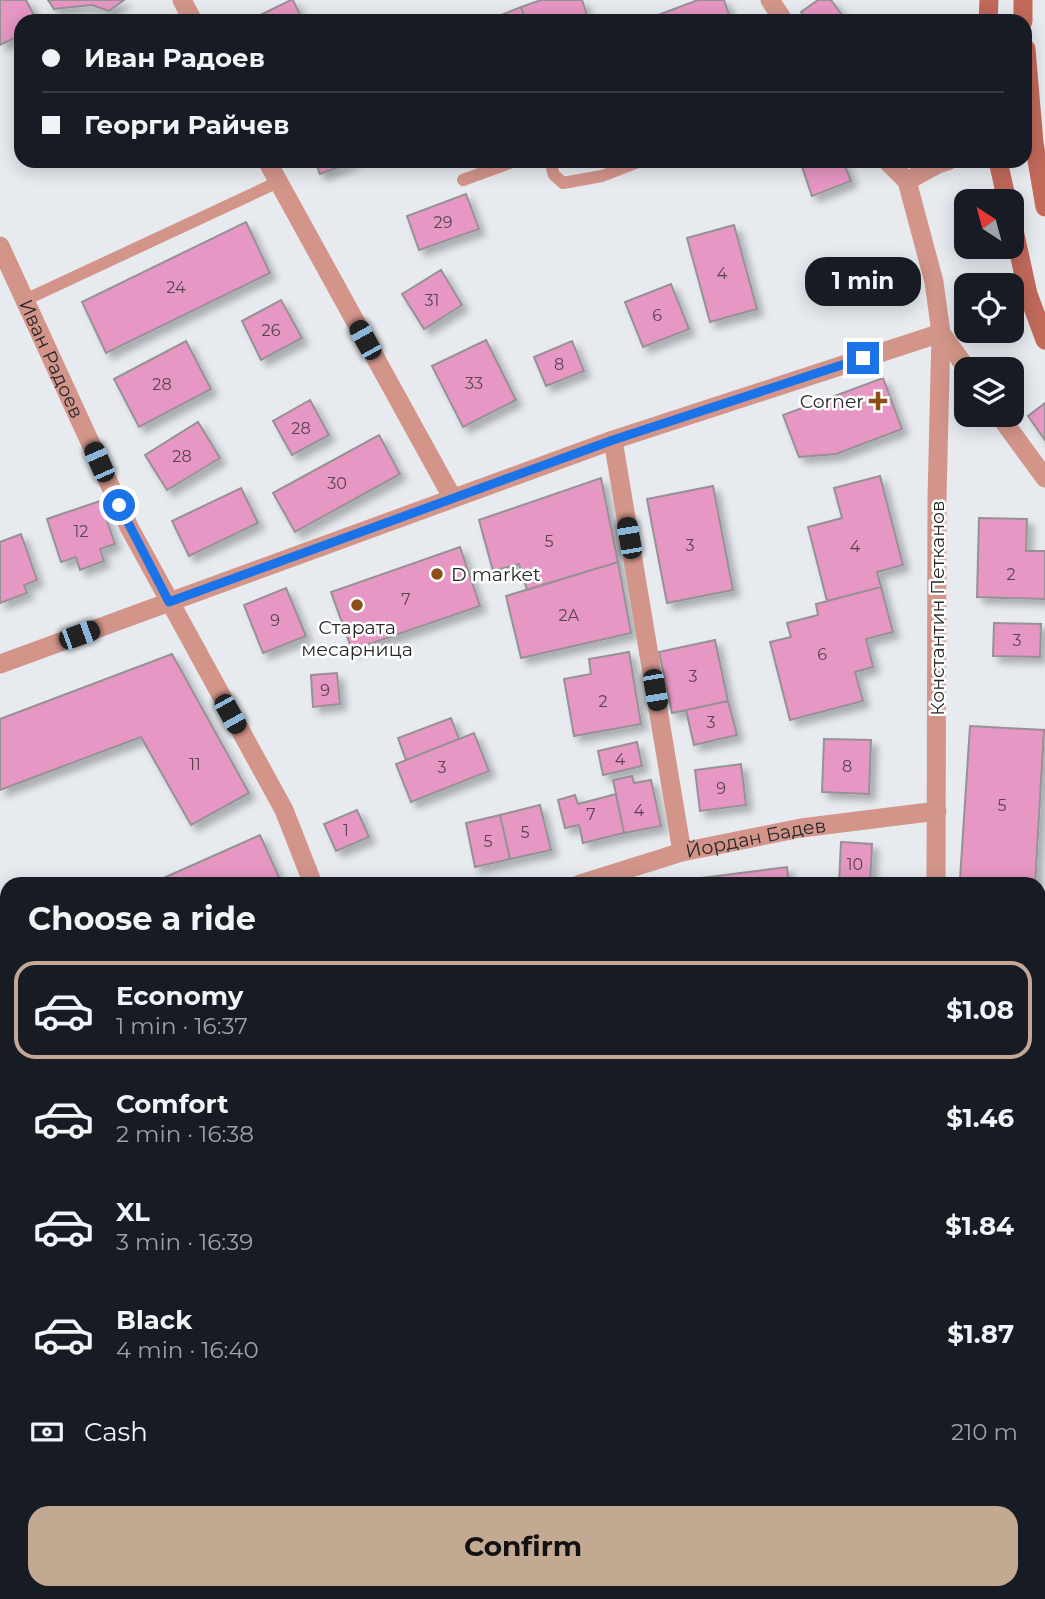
<!DOCTYPE html>
<meta charset="utf-8">
<style>
body{margin:0;font-family:Montserrat,sans-serif;background:#20242c;color:#f1f3f6;height:100vh;display:flex;flex-direction:column;font-size:26px;white-space:nowrap}
*{box-sizing:border-box;margin:0}
p{font-size:23px;color:#9ea1a6}
.icon{flex:none;width:38px;height:38px;fill:none;stroke:currentColor;stroke-width:2;stroke-linecap:round;stroke-linejoin:round}
.map{position:relative;flex:1;overflow:hidden}
.panel{position:absolute;left:0px;top:877px;width:1046px;height:723px;display:flex;flex-direction:column;background:#171b24;border-radius:21px 21px 0 0;box-shadow:0 4px 18px #0003}
.panel>*{flex:none}
.hud{position:absolute;left:14px;top:14px;width:1018px;height:154px;border-radius:21px;box-shadow:0 4px 18px #0003;display:grid;align-content:center;height:154px;padding:0 28px;background:#171b24}
.needle{width:46px;rotate:324deg}
.tools{position:absolute;left:954px;top:189px;display:grid;gap:14px}
.tools a{display:grid;place-items:center;width:70px;height:70px;border-radius:14px;background:#171b24;box-shadow:0 4px 18px #0003;font-size:35px}
.end{position:absolute;width:32px;height:32px;margin:-16px;border:9px solid #1a73e8;background:#fff;box-shadow:0 0 0 4px #fff}
.from{border-radius:50%}
.bubble{position:absolute;height:49px;border-radius:21px;background:#171b24;box-shadow:0 4px 18px #0003;font-size:23px;font-weight:700;line-height:49px;text-align:center}
.car{position:absolute;width:21px;height:42px;margin:-21px -10px;border-radius:9px;box-shadow:0 0 5px 2px #0007;background:linear-gradient(#222 24%,#8ab4d8 0 40%,#222 0 76%,#8ab4d8 0 86%,#222 0)}
.hud b{display:flex;align-items:center;gap:24px;height:66px;font-size:26px}
.hud b+b{border-top:2px solid #363941}
.hud i{width:18px;height:18px;background:#f1f3f6}
ul{padding:0;list-style:none}
li{display:flex;align-items:center;gap:21px;height:98px;margin:0 14px 10px;padding:0 14px;border:4px solid transparent;border-radius:21px}
li div{flex:1}
li b{display:block;font-size:26px}
li em{font-style:normal;font-weight:700}
li.selected{border-color:#c4a992}
li>.icon{width:63px;height:63px;stroke-width:1.5}
h2{padding:0 28px;font-size:32px;line-height:84px}
.pay{display:flex;align-items:center;gap:18px;height:77px;padding:0 28px;font-size:26px}
.pay p{margin-inline-start:auto}
.action{display:flex;gap:14px;margin-top:auto;padding:14px 28px}
.action a{flex:1;height:80px;border-radius:21px;background:#c4a992;color:#111;font-size:28px;font-weight:700;line-height:80px;text-align:center}
.map>svg:first-child{display:block}
.building{fill:#e697c4;stroke:#979194;stroke-width:2;filter:url(#shadow)}
.lines{fill:none;stroke-linecap:round;stroke-linejoin:round}
.service{stroke:#d3958a;stroke-width:12}
.minor{stroke:#d3958a;stroke-width:19}
.secondary{stroke:#c2695a;stroke-width:19}
.route{stroke:#1a73e8;stroke-width:9}
.poi-dot{fill:#8e4e18;stroke:#fff;stroke-width:2.5}
.labels{text-anchor:middle;dominant-baseline:central;stroke-width:5;stroke-linejoin:round;paint-order:stroke}
.number-label{font-size:16px;fill:#584451}
.street-label{font-size:19px;fill:#28292b;stroke:#fff}
.poi-label{font-size:19px;fill:#28292b;stroke:#fff;text-anchor:end}
</style>
<div class="map">
<svg width="1045" height="1599" viewBox="0 0 1045 1599">
<defs>
<filter id="shadow"><feDropShadow dx="6" dy="6" stdDeviation="3.5" flood-color="#0004"/></filter>
</defs>
<rect width="100%" height="100%" fill="#e7ebf0"/>
<path class="building" d="M0,0H26L37,21H21V35L0,45Z
M48,0H124L109,11L92,5L54,9Z
M293,0L303,21H248L291,0Z
M541,0H582L588,18L579,21H526L521,7Z
M698,0H724L731,21H650L655,16Z
M818,0H831L842,15L833,21H807L801,12Z
M521,7L526,21H504L501,15Z
M315,161H355L320,174Z
M800,161H843L851,181L812,196Z
M466,194L479,229L419,250L407,216Z
M246,222L270,273L106,353L82,302Z
M734,225L757,309L710,322L687,238Z
M441,270L462,305L424,329L402,294Z
M671,284L689,329L643,347L625,302Z
M281,300L302,338L261,360L242,321Z
M486,340L516,400L463,427L432,366Z
M186,341L211,389L139,427L114,379Z
M572,341L584,371L546,386L534,357Z
M883,378L902,429L836,454L799,457L783,415Z
M310,400L329,435L292,455L273,421Z
M1045,403V440L1028,416Z
M198,422L220,458L167,490L145,455Z
M379,435L400,474L295,532L273,493Z
M880,476L903,565L877,572L881,587L827,601L808,527L842,518L834,488Z
M601,478L618,562L527,590L519,564L493,571L479,520Z
M713,486L733,590L667,603L647,499Z
M241,488L258,523L189,556L172,521Z
M100,501L115,544L100,549L104,561L80,570L76,557L61,562L47,519Z
M979,518L1027,519L1026,551H1045V599L977,597Z
M21,534L37,580L24,585L27,593L0,603V542Z
M460,547L480,606L352,650L331,592Z
M618,562L631,633L521,658L506,596Z
M881,587L893,632L866,639L873,667L855,672L863,701L790,720L770,642L791,637L787,623L818,615L816,604Z
M286,588L306,636L263,653L244,605Z
M994,623L1041,624L1040,657L993,656Z
M715,640L728,701L672,713L659,652Z
M629,652L641,724L574,736L564,679L591,674L589,659Z
M172,654L249,793L191,825L141,737L0,790V719Z
M337,673L340,704L313,707L311,675Z
M728,701L737,735L694,745L686,710Z
M451,718L459,739L406,760L398,738Z
M970,726L1044,730L1035,884L960,879Z
M474,733L489,771L411,802L396,764Z
M824,739L871,740L869,794L822,792Z
M637,742L642,766L603,775L598,751Z
M741,764L746,805L700,811L695,770Z
M632,776L634,783L651,780L661,826L624,833L613,780Z
M616,794L624,833L583,843L579,825L565,828L558,800L575,795L578,804Z
M540,805L551,850L510,859L500,815Z
M357,810L369,837L336,851L324,824Z
M500,815L510,859L475,867L466,823Z
M260,835L282,884H150Z
M841,842L872,844L870,884L839,883Z
M787,867L789,884H702V878Z
M0,998L7,1018V1082L0,1085Z
M7,1132V1189L0,1191V1134Z
M1045,1280V1337L1040,1339V1281Z
M1045,1362V1472L1040,1474V1363Z
M1045,1472V1537L1040,1539V1474Z
M342,1592H425L427,1599H344Z
M507,1592H563L543,1599H509Z
M695,1592H801L803,1599H697Z
M801,1592H899L901,1599H803Z"/>
<g class="lines">
<path class="service" d="M550,161L554,175L563,183L602,176L641,161
M463,180L515,161
M25,300L278,182"/>
<g class="minor">
<path d="M182,0L193,21"/>
<path d="M770,0L784,21"/>
<path d="M267,161L452,497"/>
<path d="M887,161L907,181L934,282L941,333L937,498L936,884"/>
<path d="M907,181L938,164L948,161"/>
<path id="s1" d="M0,246L129,527L284,810L313,884"/>
<path d="M941,333L967,369"/>
<path d="M999,415L1045,478"/>
<path d="M613,440L682,852"/>
<path d="M0,664L613,440L941,333"/>
<path id="s2" d="M580,884L682,852L801,828L937,811"/>
<path d="M0,1303L7,1321"/>
<path d="M1040,1560L1045,1558"/>
<path d="M470,1592L471,1599"/>
<path d="M972,1592V1599"/>
<path d="M945,1599L958,1592"/>
</g>
<path class="secondary" d="M1023,0V21
M988,21L989,0
M1026,49L1034,143L1045,207
M998,161L1007,201
M1012,221L1028,294L1045,340"/>
</g>
<g class="lines">
<path class="route" d="M119,505L169,602L613,440L863,358"/>
</g>
<g class="poi-dot">
<path d="M874.5 390.5h7v7h7v7h-7v7h-7v-7h-7v-7h7z"/>
<circle cx="437" cy="574" r="7"/>
<circle cx="357" cy="605" r="7"/>
</g>
<g class="labels">
<g class="number-label">
<text x="443" y="222">29</text>
<text x="722" y="273">4</text>
<text x="176" y="287">24</text>
<text x="432" y="300">31</text>
<text x="657" y="315">6</text>
<text x="271" y="330">26</text>
<text x="559" y="364">8</text>
<text x="474" y="383">33</text>
<text x="162" y="384">28</text>
<text x="301" y="428">28</text>
<text x="182" y="456">28</text>
<text x="337" y="483">30</text>
<text x="81" y="531">12</text>
<text x="549" y="541">5</text>
<text x="690" y="545">3</text>
<text x="855" y="546">4</text>
<text x="1011" y="574">2</text>
<text x="406" y="599">7</text>
<text x="569" y="615">2А</text>
<text x="275" y="620">9</text>
<text x="1017" y="640">3</text>
<text x="822" y="654">6</text>
<text x="693" y="676">3</text>
<text x="325" y="690">9</text>
<text x="603" y="701">2</text>
<text x="711" y="722">3</text>
<text x="620" y="759">4</text>
<text x="195" y="764">11</text>
<text x="847" y="766">8</text>
<text x="442" y="767">3</text>
<text x="721" y="788">9</text>
<text x="1002" y="805">5</text>
<text x="639" y="810">4</text>
<text x="591" y="814">7</text>
<text x="346" y="830">1</text>
<text x="525" y="832">5</text>
<text x="488" y="841">5</text>
<text x="855" y="864">10</text>
</g>
<g class="street-label">
<text stroke="none"><textPath href="#s1" startOffset="124">Иван Радоев</textPath></text>
<text transform="translate(937 608) rotate(-90)">Константин Петканов</text>
<text stroke="none"><textPath href="#s2" startOffset="182">Йордан Бадев</textPath></text>
</g>
<g class="poi-label">
<text x="864" y="401">Corner</text>
<text x="451" y="574" text-anchor="start">D market</text>
<text x="357" y="627" text-anchor="middle">Старата<tspan x="357" dy="22">месарница</tspan></text>
</g>
</g>
</svg>
<div class="tools">
<a><svg class="needle" viewBox="-14 -14 28 28"><path d="M0-13l5 13h-10z" fill="#e53935"/><path d="M0 13l5-13h-10z" fill="#9ea1a6"/></svg></a>
<a><svg class="icon" aria-label="locate" viewBox="0 0 24 24"><circle cx="12" cy="12" r="6"/><path d="M12 2v4M12 18v4M2 12h4M18 12h4"/></svg></a>
<a><svg class="icon" aria-label="layers" viewBox="0 0 24 24"><path d="M12 4l9 5-9 5-9-5zM3 14l9 5 9-5"/></svg></a>
</div>
<i class="end from" style="left:119px;top:505px"></i>
<i class="end" style="left:863px;top:358px"></i>
<div class="bubble" style="left:805px;top:257px;width:116px">1 min</div>
<i class="car" style="left:365px;top:340px;rotate:331deg"></i>
<i class="car" style="left:99px;top:462px;rotate:336deg"></i>
<i class="car" style="left:629px;top:538px;rotate:350deg"></i>
<i class="car" style="left:79px;top:635px;rotate:70deg"></i>
<i class="car" style="left:655px;top:690px;rotate:170deg"></i>
<i class="car" style="left:230px;top:714px;rotate:151deg"></i>
<div class="hud">
<b><i class="from"></i>Иван Радоев</b>
<b><i></i>Георги Райчев</b>
</div>
<section class="panel">
<h2>Choose a ride</h2>
<ul>
<li class="selected"><svg class="icon" aria-label="car" viewBox="0 0 24 24"><path d="M5 17H2v-5l4-1 3-4h7l3 4 3 1v5h-3M9 17h6M6 11h13"/><circle cx="7" cy="17" r="2"/><circle cx="17" cy="17" r="2"/></svg><div><b>Economy</b><p>1 min · 16:37</p></div><em>$1.08</em></li>
<li><svg class="icon" aria-label="car" viewBox="0 0 24 24"><path d="M5 17H2v-5l4-1 3-4h7l3 4 3 1v5h-3M9 17h6M6 11h13"/><circle cx="7" cy="17" r="2"/><circle cx="17" cy="17" r="2"/></svg><div><b>Comfort</b><p>2 min · 16:38</p></div><em>$1.46</em></li>
<li><svg class="icon" aria-label="car" viewBox="0 0 24 24"><path d="M5 17H2v-5l4-1 3-4h7l3 4 3 1v5h-3M9 17h6M6 11h13"/><circle cx="7" cy="17" r="2"/><circle cx="17" cy="17" r="2"/></svg><div><b>XL</b><p>3 min · 16:39</p></div><em>$1.84</em></li>
<li><svg class="icon" aria-label="car" viewBox="0 0 24 24"><path d="M5 17H2v-5l4-1 3-4h7l3 4 3 1v5h-3M9 17h6M6 11h13"/><circle cx="7" cy="17" r="2"/><circle cx="17" cy="17" r="2"/></svg><div><b>Black</b><p>4 min · 16:40</p></div><em>$1.87</em></li>
</ul>
<div class="pay"><svg class="icon" aria-label="cash" viewBox="0 0 24 24"><path d="M3 7h18v10H3z"/><circle cx="12" cy="12" r="2"/></svg>Cash<p>210 m</p></div>
<div class="action"><a>Confirm</a></div>
</section>
</div>
